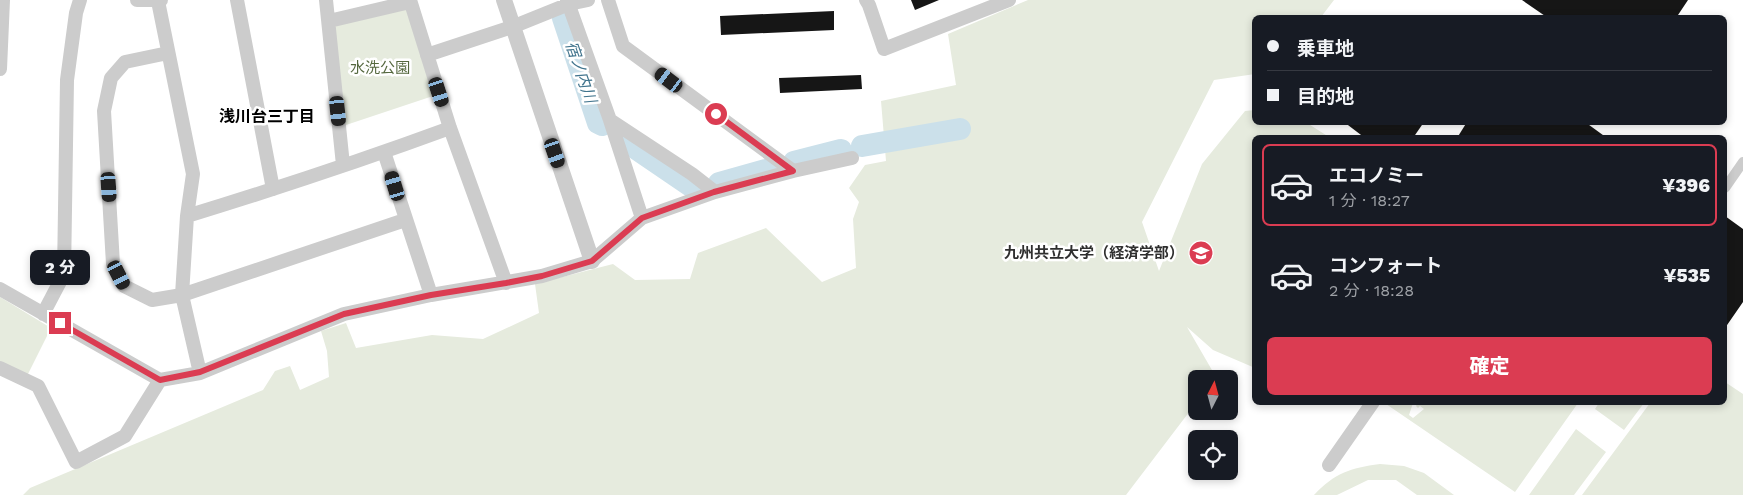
<!DOCTYPE html>
<html lang="ja">
<meta charset="utf-8">
<style>
body{margin:0;font-family:"Work Sans","Noto Sans JP",sans-serif;background:#242831;color:#f1f3f6;height:100vh;display:flex;flex-direction:column;font-size:19px;white-space:nowrap}
*{box-sizing:border-box;margin:0}
p{font-size:16px;color:#9ea1a6}
.icon{flex:none;width:28px;height:28px;fill:none;stroke:currentColor;stroke-width:2;stroke-linecap:round;stroke-linejoin:round}
.map{position:relative;flex:1;overflow:hidden}
.drawer{position:absolute;left:1252px;top:135px;width:475px;height:270px;display:flex;flex-direction:column;background:#171b24;border-radius:8px;box-shadow:0 2px 8px #0003}
.drawer>*{flex:none}
.top-card{position:absolute;left:1252px;top:15px;width:475px;height:110px;border-radius:8px;box-shadow:0 2px 8px #0003;display:grid;align-content:center;height:110px;padding:0 15px;background:#171b24}
.needle{width:32px;rotate:6deg}
.tools{position:absolute;left:1188px;top:370px;display:grid;gap:10px}
.tools a{display:grid;place-items:center;width:50px;height:50px;border-radius:8px;background:#171b24;box-shadow:0 2px 8px #0003;font-size:25px}
.end{position:absolute;width:22px;height:22px;margin:-11px;border:6px solid #db3c52;background:#fff;box-shadow:0 0 0 2px #fff}
.from{border-radius:50%}
.bubble{position:absolute;height:35px;border-radius:8px;background:#171b24;box-shadow:0 2px 8px #0003;font-size:16px;font-weight:800;line-height:35px;text-align:center}
.car{position:absolute;width:15px;height:30px;margin:-15px -8px;border-radius:6px;box-shadow:0 0 4px 1px #0007;background:linear-gradient(#222 24%,#8ab4d8 0 40%,#222 0 76%,#8ab4d8 0 86%,#222 0)}
.top-card b{display:flex;align-items:center;gap:18px;height:48px;font-size:19px}
.top-card b+b{border-top:1px solid #363941}
.top-card i{width:12px;height:12px;background:#f1f3f6}
ul{padding:9px 0 0;list-style:none}
li{display:flex;align-items:center;gap:15px;height:82px;margin:0 10px 8px;padding:0 5px;border:2px solid transparent;border-radius:8px}
li div{flex:1}
li b{display:block;font-size:19px}
li em{font-style:normal;font-weight:800}
li.selected{border-color:#db3c52}
li>.icon{width:45px;height:45px;stroke-width:1.5}
.button{display:flex;gap:10px;margin-top:auto;padding:10px 15px}
.button a{flex:1;height:58px;border-radius:8px;background:#db3c52;color:#fff;font-size:20px;font-weight:800;line-height:58px;text-align:center}
.map>svg:first-child{display:block}
.green{fill:#e6ebde}
.lines{fill:none;stroke-linecap:round;stroke-linejoin:round}
.river{stroke:#cbe0ea;stroke-width:22}
.building{fill:#161616}
.pedestrian{stroke:#ccc;stroke-width:10}
.minor{stroke:#ccc;stroke-width:14}
.tertiary{stroke:#ccc;stroke-width:16}
.route{stroke:#db3c52;stroke-width:6}
.labels{text-anchor:middle;dominant-baseline:central;stroke-width:5;stroke-linejoin:round;paint-order:stroke}
.park-label{font-size:15px;fill:#55683f;stroke:#fff}
.poi-label{font-size:15px;font-weight:bold;fill:#2f2f2f;stroke:#fff;text-anchor:end}
.water-label{font-size:16px;font-style:italic;fill:#41748d;stroke:#fff}
.neighbourhood-label{font-size:16px;font-weight:bold;fill:#000;stroke:#fff}
</style>
<div class="map">
<svg width="1743" height="495" viewBox="0 0 1743 495">
<rect width="100%" height="100%" fill="#fff"/>
<path class="green" d="M1028,0H1334L1321,17L1255,18V74L1214,80L1142,222L1159,271L1202,164L1245,111L1255,110V122L1307,123L1329,137L1255,138V368L1213,350L1187,327L1216,377L1215,379H1196V403L1126,495H23L30,488L263,390L275,371L290,366L300,390L329,377L327,351L321,331L346,323L356,348L432,335L483,339L539,313L535,284L613,264L635,280L690,279L698,253L766,228L822,282L856,268L853,219L859,202L849,188L865,165L886,161L881,101L956,85L948,34Z
M408,8L433,96L343,126L333,23Z
M0,297L51,328L27,376L0,363Z
M1725,382L1743,394V495H1582L1650,403L1725,402Z
M1387,403H1413L1409,415L1413,418L1424,409L1420,406L1418,408L1416,406L1417,404L1415,403H1578L1515,492L1386,404Z
M1599,403V402L1644,403L1624,430L1595,409Z
M1576,429L1606,452L1574,495H1529Z
M1380,464L1404,466L1424,473L1454,495H1417L1396,480H1368L1337,495H1314C1335,473 1350,468 1380,464Z"/>
<g class="lines">
<path class="river" d="M563,18L598,123L602,125
M626,142L695,189
M862,146L960,129
M794,162L841,150
M719,183L773,168"/>
</g>
<path class="building" d="M911,0H939L915,10Z
M1522,0H1688L1676,18H1548Z
M834,11V30L721,35L720,16Z
M861,75L862,89L780,93L779,78Z
M1344,122H1424L1413,138H1365Z
M1467,122H1585L1607,138H1457Z
M1725,216L1743,229V302L1725,328Z"/>
<g class="lines">
<path class="pedestrian" d="M1725,188L1743,162"/>
<path class="minor" d="M137,0H161
M237,0L273,189
M326,0L343,165
M410,0L450,128L506,283
M567,0L610,120L642,218
M608,0L623,46L793,171
M866,0L869,5L884,49L1009,0
M158,1L193,174L187,216L182,295L200,373
M329,21L410,2
M168,53L125,62L111,78L104,111L113,264L124,286L152,300L182,295L405,220
M427,55L512,27L569,4L588,0
M0,69L3,0
M610,120L692,174L715,192
M384,152L431,295
M187,216C275,189 363,160 450,128
M0,289L160,380L200,373L344,314L431,295L542,276L592,261L642,218L715,192L793,171L852,158
M43,314L64,274L67,80L76,13L80,0
M0,368L38,386L76,462L125,436L160,380
M1329,465L1373,402"/>
<path class="tertiary" d="M504,0L592,261"/>
</g>
<g class="lines">
<path class="route" d="M60,323L160,380L200,372L344,314L431,295L506,283L542,276L592,261L642,218L714,192L793,171L716,114"/>
</g>
<defs>
<symbol id="university-disc" viewBox="-11 -11 22 22"><circle r="9.5" fill="#db3c52" stroke="#fff"/><path d="M0-5L7-2L0 1L-7-2ZM-4 1L0 2.5L4 1V4Q0 6-4 4Z" fill="#fff"/></symbol>
</defs>
<g fill-rule="evenodd">
<use href="#university-disc" x="1187" y="239" width="28" height="28"/>
</g>
<g class="labels">
<g class="park-label">
<text x="380" y="68">水洗公園</text>
</g>
<g class="poi-label">
<text x="1184" y="253">九州共立大学（経済学部）</text>
</g>
<g class="water-label">
<text transform="translate(581 72) rotate(71)">宿ノ内川</text>
</g>
<g class="neighbourhood-label">
<text x="267" y="116">浅川台三丁目</text>
</g>
</g>
</svg>
<div class="tools">
<a><svg class="needle" viewBox="-14 -14 28 28"><path d="M0-13l5 13h-10z" fill="#e53935"/><path d="M0 13l5-13h-10z" fill="#9ea1a6"/></svg></a>
<a><svg class="icon" aria-label="locate" viewBox="0 0 24 24"><circle cx="12" cy="12" r="6"/><path d="M12 2v4M12 18v4M2 12h4M18 12h4"/></svg></a>
</div>
<i class="end from" style="left:716px;top:114px"></i>
<i class="end" style="left:60px;top:323px"></i>
<div class="bubble" style="left:30px;top:250px;width:60px">2 分</div>
<i class="car" style="left:669px;top:80px;rotate:307deg"></i>
<i class="car" style="left:439px;top:92px;rotate:162deg"></i>
<i class="car" style="left:338px;top:111px;rotate:174deg"></i>
<i class="car" style="left:555px;top:153px;rotate:161deg"></i>
<i class="car" style="left:395px;top:186px;rotate:343deg"></i>
<i class="car" style="left:109px;top:187px;rotate:176deg"></i>
<i class="car" style="left:119px;top:275px;rotate:153deg"></i>
<div class="top-card">
<b><i class="from"></i>乗車地</b>
<b><i></i>目的地</b>
</div>
<section class="drawer">
<ul>
<li class="selected"><svg class="icon" aria-label="car" viewBox="0 0 24 24"><path d="M5 17H2v-5l4-1 3-4h7l3 4 3 1v5h-3M9 17h6M6 11h13"/><circle cx="7" cy="17" r="2"/><circle cx="17" cy="17" r="2"/></svg><div><b>エコノミー</b><p>1 分 · 18:27</p></div><em>¥396</em></li>
<li><svg class="icon" aria-label="car" viewBox="0 0 24 24"><path d="M5 17H2v-5l4-1 3-4h7l3 4 3 1v5h-3M9 17h6M6 11h13"/><circle cx="7" cy="17" r="2"/><circle cx="17" cy="17" r="2"/></svg><div><b>コンフォート</b><p>2 分 · 18:28</p></div><em>¥535</em></li>
</ul>
<div class="button"><a>確定</a></div>
</section>
</div>
